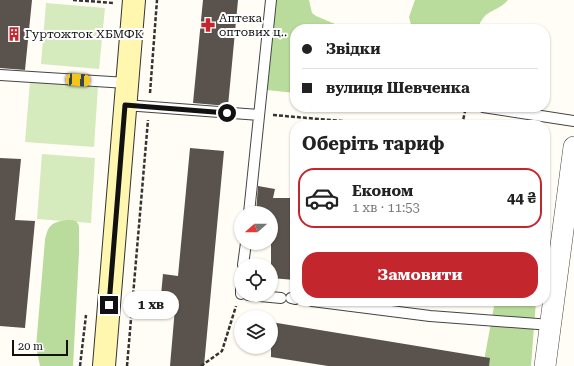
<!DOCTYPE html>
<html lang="uk">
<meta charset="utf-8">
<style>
body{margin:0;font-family:"Roboto Serif",serif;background:#f6f6f6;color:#222;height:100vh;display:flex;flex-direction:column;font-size:15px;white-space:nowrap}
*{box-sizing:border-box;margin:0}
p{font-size:13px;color:#767676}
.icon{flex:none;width:22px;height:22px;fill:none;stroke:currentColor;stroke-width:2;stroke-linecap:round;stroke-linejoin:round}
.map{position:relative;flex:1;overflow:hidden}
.details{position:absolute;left:290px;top:120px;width:260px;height:186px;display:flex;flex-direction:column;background:#fff;border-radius:16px;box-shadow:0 1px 3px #0004}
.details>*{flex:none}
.guide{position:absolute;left:290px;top:24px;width:260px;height:88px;border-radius:16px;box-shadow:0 1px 3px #0004;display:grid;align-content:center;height:88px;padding:0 12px;background:#fff}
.needle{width:26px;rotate:249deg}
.tools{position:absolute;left:234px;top:206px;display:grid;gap:8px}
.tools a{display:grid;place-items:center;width:44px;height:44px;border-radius:50%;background:#fff;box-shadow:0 1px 3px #0004;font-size:20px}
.scale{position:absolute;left:12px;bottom:10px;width:56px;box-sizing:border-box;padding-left:4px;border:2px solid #111;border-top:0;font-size:11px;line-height:14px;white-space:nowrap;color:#111;-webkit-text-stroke:3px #fff;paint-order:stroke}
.end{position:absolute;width:18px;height:18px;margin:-9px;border:5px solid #111;background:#fff;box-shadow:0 0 0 2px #fff}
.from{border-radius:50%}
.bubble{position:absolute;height:28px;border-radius:14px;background:#fff;box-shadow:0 1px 3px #0004;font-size:13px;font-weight:700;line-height:28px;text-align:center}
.car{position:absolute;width:12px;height:24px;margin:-12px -6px;border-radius:5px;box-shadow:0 0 3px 1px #0007;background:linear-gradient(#f5c518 24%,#345 0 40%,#f5c518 0 76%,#345 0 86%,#f5c518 0)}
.guide b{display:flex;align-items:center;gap:14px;height:38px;font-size:15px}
.guide b+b{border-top:1px solid #e0e0e0}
.guide i{width:10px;height:10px;background:#222}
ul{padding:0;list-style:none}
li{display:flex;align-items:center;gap:12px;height:60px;margin:0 8px 6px;padding:0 4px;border:2px solid #e0e0e0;border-radius:16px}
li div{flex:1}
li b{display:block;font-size:15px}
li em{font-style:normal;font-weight:700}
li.active{border-color:#c4262e}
li>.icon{width:36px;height:36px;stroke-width:1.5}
h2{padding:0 12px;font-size:18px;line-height:48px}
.primary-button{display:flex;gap:8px;margin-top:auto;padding:8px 12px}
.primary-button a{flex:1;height:46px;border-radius:16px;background:#c4262e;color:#fff;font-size:16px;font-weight:700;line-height:46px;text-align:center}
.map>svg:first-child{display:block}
.green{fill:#d5ebbd}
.forest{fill:#b9dc9c}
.building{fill:#5a524d}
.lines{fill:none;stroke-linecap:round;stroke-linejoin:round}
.service-casing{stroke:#444;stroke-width:12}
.minor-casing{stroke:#444;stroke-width:22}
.secondary-casing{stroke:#333;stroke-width:24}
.path{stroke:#333;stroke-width:2.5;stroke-dasharray:4 2;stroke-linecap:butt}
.service{stroke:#fff;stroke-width:10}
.minor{stroke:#fff;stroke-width:21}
.secondary{stroke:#fff6b0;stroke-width:22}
.route{stroke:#111;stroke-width:5}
.labels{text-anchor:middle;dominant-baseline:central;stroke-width:4;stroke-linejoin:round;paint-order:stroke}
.poi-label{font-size:12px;fill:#111;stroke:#fff;text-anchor:start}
</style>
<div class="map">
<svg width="574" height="366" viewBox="0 0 574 366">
<rect width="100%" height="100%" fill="#fffdf5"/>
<path class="green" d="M46,3L105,8L99,69L41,64Z
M30,81L98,86L94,147L25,142Z
M42,154L95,158L91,223L37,219Z"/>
<path class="forest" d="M277,0H309L312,13L316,16L335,24L340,29H295V93L267,90L274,5Z
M415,0H508C497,13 484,8 478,29H412L409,17Z
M67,220C73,220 77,220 79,226V253L73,366H40L36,347L45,240C48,225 52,222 67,220Z
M495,301H536L531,366H483Z"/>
<path class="building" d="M0,0H32L25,70L0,68Z
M203,0H238L228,106L193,103Z
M190,148L224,151L204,366H170L175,308L160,306L163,274L178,276Z
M0,158L21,159L15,220L35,221L25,328L0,326Z
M258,186L275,189L273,198H295V280L271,278V213H256Z
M271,322L490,358L489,366H328L271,357Z"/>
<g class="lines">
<defs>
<path id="service" d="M0,75L127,83
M125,105L258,115
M483,107L574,121
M249,213L271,0
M243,265L246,243
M241,288V294
M248,295L281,298
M291,298L295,299
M312,301L430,316L551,325"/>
<path id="minor" d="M545,366L574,147"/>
<path id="secondary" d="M104,366L134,0"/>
</defs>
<use href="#service" class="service-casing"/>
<use href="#minor" class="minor-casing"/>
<use href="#secondary" class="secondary-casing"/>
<path class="path" d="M73,0L114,3
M150,93L157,0
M273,115L388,125
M454,125L462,122
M462,125L466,107
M80,366L86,315
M127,366L148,120
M201,366L222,351L236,306"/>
<use href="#service" class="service"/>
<use href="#minor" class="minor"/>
<use href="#secondary" class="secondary"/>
</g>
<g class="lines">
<path class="route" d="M109,305L125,105L227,113"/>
</g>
<defs>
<symbol id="pharmacy-bare" viewBox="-9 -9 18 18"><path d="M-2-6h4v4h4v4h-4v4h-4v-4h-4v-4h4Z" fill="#c4262e" stroke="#fff" stroke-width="2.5" paint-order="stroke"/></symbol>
<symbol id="building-bare" viewBox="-9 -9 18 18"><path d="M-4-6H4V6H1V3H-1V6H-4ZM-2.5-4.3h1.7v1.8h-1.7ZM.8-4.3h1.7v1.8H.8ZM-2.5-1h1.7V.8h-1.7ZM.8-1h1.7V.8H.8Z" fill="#c4262e" stroke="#fff" stroke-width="2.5" paint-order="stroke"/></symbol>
</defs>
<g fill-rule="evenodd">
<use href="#pharmacy-bare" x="198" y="15" width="20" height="20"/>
<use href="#building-bare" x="4" y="24" width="20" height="20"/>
</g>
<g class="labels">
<g class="poi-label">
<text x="219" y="18">Аптека<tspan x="219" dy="14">оптових ц‥</tspan></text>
<text x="25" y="34">Гуртожток ХБМФК</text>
</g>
</g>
</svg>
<div class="tools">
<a><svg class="needle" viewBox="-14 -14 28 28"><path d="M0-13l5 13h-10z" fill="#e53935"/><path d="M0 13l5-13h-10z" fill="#767676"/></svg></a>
<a><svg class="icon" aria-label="locate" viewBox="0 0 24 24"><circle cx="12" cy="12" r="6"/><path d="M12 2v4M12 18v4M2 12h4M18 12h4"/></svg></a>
<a><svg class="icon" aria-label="layers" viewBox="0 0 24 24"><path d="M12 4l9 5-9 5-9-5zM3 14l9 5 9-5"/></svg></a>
</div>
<div class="scale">20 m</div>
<i class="end from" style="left:227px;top:113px"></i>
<i class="end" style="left:109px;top:305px"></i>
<div class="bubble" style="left:123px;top:291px;width:56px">1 хв</div>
<i class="car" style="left:78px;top:80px;rotate:94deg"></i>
<div class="guide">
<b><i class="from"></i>Звідки</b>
<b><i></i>вулиця Шевченка</b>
</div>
<section class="details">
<h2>Оберіть тариф</h2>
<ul>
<li class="active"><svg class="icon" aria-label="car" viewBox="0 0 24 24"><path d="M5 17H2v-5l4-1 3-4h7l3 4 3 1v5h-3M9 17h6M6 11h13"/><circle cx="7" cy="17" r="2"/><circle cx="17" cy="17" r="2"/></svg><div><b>Економ</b><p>1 хв · 11:53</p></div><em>44 ₴</em></li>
</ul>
<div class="primary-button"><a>Замовити</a></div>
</section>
</div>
